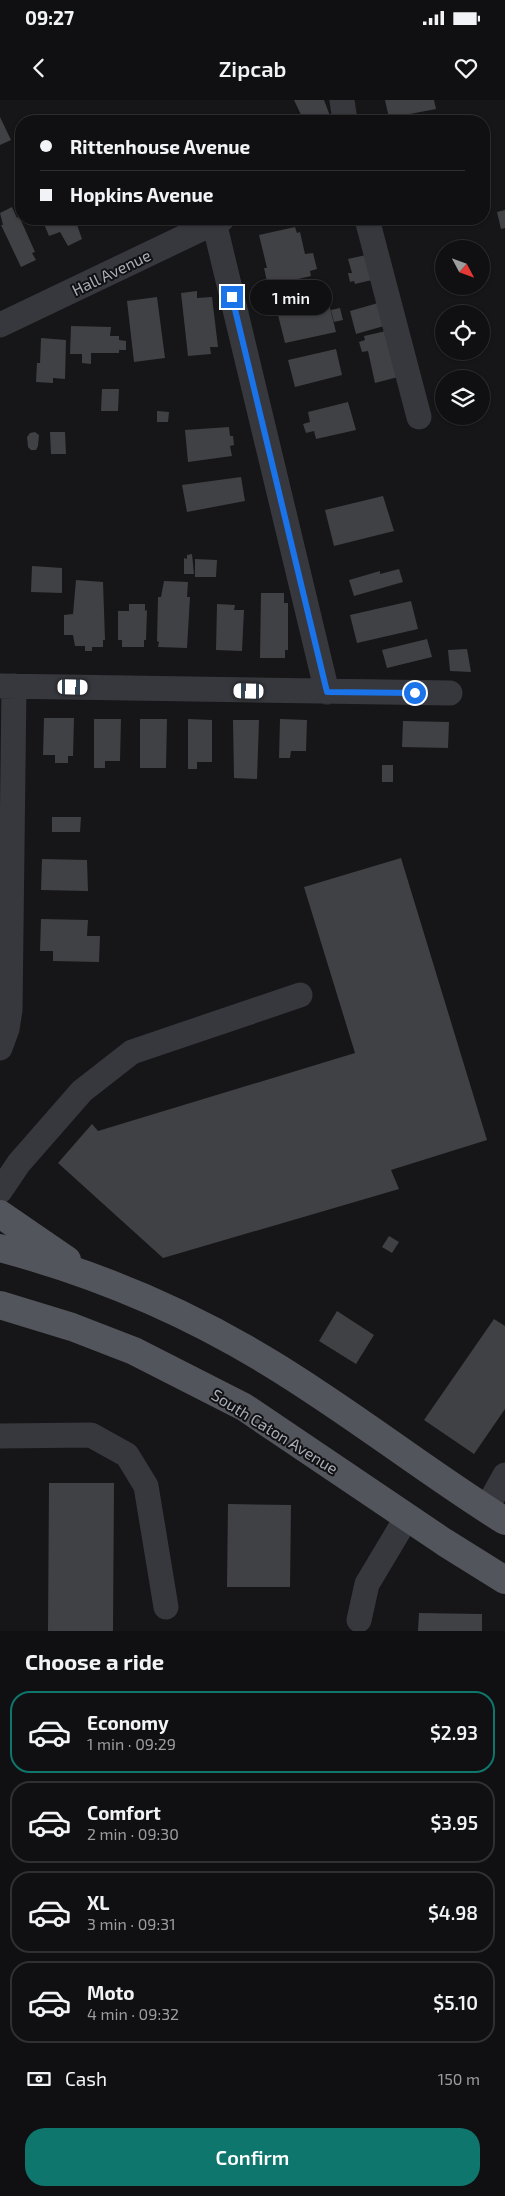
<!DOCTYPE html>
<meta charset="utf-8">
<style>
body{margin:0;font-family:"Exo 2",sans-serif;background:#19191b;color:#f1f3f6;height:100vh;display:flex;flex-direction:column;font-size:19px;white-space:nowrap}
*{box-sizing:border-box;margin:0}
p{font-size:16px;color:#9c9d9f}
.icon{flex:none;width:28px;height:28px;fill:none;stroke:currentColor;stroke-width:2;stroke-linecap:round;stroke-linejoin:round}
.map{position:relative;height:1531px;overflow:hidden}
.sheet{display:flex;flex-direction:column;background:#101012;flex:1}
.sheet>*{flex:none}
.guide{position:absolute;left:15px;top:15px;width:475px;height:110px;border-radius:20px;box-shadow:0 1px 4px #0004,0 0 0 1px #303032;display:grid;align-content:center;height:110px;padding:0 25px;background:#101012}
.needle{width:32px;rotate:131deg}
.fabs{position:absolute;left:435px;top:140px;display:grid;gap:10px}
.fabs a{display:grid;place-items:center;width:55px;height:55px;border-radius:50%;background:#101012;box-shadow:0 1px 4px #0004,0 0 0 1px #303032;font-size:25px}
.end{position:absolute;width:22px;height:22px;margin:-11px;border:6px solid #1a73e8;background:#fff;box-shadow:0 0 0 2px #fff}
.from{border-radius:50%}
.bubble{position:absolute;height:35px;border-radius:18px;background:#101012;box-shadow:0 1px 4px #0004,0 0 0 1px #303032;font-size:16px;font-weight:600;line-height:35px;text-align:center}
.car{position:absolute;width:15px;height:30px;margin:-15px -8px;border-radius:6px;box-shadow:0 0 4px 1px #0007;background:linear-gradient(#fff 24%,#345 0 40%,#fff 0 76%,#345 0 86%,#fff 0)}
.guide b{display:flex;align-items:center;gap:18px;height:48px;font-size:19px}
.guide b+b{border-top:1px solid #303032}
.guide i{width:12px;height:12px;background:#f1f3f6}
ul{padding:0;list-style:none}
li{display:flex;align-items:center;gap:15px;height:82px;margin:0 10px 8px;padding:0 15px;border:2px solid #303032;border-radius:20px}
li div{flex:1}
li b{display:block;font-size:19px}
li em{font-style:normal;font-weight:600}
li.current{border-color:#0f766e}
li>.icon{width:45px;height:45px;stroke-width:1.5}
h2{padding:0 25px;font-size:22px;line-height:60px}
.pay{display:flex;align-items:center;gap:12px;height:55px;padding:0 25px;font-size:19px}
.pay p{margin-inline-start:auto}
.cta{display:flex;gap:10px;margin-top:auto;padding:10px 25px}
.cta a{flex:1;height:58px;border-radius:20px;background:#0f766e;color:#fff;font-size:20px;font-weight:600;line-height:58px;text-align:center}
.status{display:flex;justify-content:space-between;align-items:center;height:35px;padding:0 25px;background:#101012;direction:ltr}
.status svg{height:14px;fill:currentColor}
header{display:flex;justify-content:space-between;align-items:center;height:65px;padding:0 25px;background:#101012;font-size:22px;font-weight:600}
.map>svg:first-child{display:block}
.building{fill:#404145}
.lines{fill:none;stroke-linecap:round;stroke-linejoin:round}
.minor{stroke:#37383d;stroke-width:25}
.major{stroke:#53555c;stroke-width:28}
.route{stroke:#1a73e8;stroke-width:6}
.labels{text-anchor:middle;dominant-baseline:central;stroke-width:4;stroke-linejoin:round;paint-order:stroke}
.street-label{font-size:16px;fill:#a8adb8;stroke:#111113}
</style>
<div class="status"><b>09:27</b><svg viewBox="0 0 49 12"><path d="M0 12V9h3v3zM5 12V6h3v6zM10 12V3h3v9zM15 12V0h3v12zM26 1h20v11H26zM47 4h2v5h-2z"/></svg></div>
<header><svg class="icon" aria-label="back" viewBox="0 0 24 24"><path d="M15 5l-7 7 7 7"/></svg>Zipcab<svg class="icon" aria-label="heart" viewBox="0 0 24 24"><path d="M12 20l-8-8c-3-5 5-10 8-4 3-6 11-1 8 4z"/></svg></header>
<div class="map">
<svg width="505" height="1531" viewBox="0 0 505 1531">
<rect width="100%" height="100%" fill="#161618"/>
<path class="building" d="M294,0H324L332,21H304Z
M385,0H434L436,9L389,18Z
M0,17L11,40L0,45Z
M12,107L17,118L19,116L35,152L32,153L36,160L21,167L1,125H3L0,113Z
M505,110V128L501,129L497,112Z
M42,119H75L82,139L68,146L60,132L49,136Z
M295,127L297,133L300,132L305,154L313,153L317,169L310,171L311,176L268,186L264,168H267L259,135Z
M366,155L372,180L355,184L354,181L350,182L348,173H352L348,159Z
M197,191V198L212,197L218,247H210L211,254L188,256L181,193Z
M157,197L165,258L134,262L127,201Z
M328,200L336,232L285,243L277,211Z
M378,203L384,226L356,234L350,211Z
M340,208L343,220L334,222L331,210Z
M71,226L111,227L110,236H119V240L126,241V250H119V253H91V264L82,263V254H70Z
M386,231L398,277L375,283L368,251L362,252L359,242L365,240L364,236Z
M41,238L66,240L65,279L53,278V283L36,282L37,263H40Z
M336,249L342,275L295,287L288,260Z
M102,289H119L118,311H101Z
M348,302L356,330L316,339L314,331L306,333L303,324L310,322L308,312Z
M157,311L169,312L168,322H157Z
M229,327L230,336H233L234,345L230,346L232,356L188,362L185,330Z
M35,332L39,335L38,346L36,350H31L28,347L27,337L30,333Z
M50,332H65L66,354H51Z
M241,377L245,401L187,412L182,385Z
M383,396L394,431L334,446L325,410Z
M192,454L194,474H184V458L187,459V455Z
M195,459L217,460L216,477H195Z
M32,466L62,468V493L31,492Z
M399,469L403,482L354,496L349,480L380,471V474Z
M76,480L103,482L105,540H103V547H92V551H85V546H75L73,535H64V515L73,514Z
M164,481L188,482L187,497H190L187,548L158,547L159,542L157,541L158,497H161Z
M261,493H284V503H288V550H285V558H260Z
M411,501L418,529L357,543L350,515Z
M129,504H145V511L147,510L146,540H144V547H122V540H118V511H129Z
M217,504L235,505L234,510H244L242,551L216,550Z
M427,539L432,557L387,568L382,550Z
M467,549L471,572L450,571L448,550Z
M44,618H74L73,656H68V663H55V655H43Z
M94,619H121L120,661H105V668H94Z
M140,619H167L166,668H140Z
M188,619L212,620V662H197V669H188Z
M280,619L307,620L306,651H291L290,658H279Z
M233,620H259L257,679L234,678Z
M403,621L449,622L448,648L402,647Z
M382,665H393V682H382Z
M52,717H81L80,732H52Z
M401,758L487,1040L391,1070L399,1089L163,1158L58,1063L92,1024L98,1031L355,953L304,787Z
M42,759L87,760L88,791L41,790Z
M41,819L88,820L87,836H100L99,862L53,861V851H40Z
M389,1136L399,1142L392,1153L382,1147Z
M337,1211L374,1235L356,1264L319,1241Z
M494,1219L505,1226V1309L474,1354L424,1320Z
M49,1383H114L113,1531H48Z
M228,1404L291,1405L290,1487H227Z
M419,1513L482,1514V1531H418Z"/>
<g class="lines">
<path class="minor" d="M342,0L345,21
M367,119L419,317
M214,122L327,592
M0,225L222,119
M0,586L450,593
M0,948L7,929L10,910L14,586
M0,1091L19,1063L82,991L132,952L300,895
M0,1336L91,1335L127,1355L146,1386L166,1507
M486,1409L505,1375
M359,1520L367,1484L407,1417"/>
<path class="major" d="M0,1114L67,1160
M0,1148C94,1173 187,1212 270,1263C351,1312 425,1371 505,1421
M0,1205L72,1227L134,1251L244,1307L444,1442L505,1480"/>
</g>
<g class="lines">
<path class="route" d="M232,197L327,592L415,593"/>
</g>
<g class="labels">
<g class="street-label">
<text transform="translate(111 172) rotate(-26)">Hall Avenue</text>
<text transform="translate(275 1331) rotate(32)">South Caton Avenue</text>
</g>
</g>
</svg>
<div class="fabs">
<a><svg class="needle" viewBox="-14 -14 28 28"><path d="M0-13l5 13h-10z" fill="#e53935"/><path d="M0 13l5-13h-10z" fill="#9c9d9f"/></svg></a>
<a><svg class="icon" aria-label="locate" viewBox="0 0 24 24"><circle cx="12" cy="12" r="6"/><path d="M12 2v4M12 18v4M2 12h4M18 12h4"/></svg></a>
<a><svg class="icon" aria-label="layers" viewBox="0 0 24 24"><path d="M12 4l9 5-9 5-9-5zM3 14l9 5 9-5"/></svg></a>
</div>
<i class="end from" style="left:415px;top:593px"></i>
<i class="end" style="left:232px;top:197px"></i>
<div class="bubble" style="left:250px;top:180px;width:82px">1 min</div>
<i class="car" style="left:73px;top:587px;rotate:91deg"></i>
<i class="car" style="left:249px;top:591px;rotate:271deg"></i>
<div class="guide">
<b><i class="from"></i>Rittenhouse Avenue</b>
<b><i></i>Hopkins Avenue</b>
</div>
</div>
<section class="sheet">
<h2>Choose a ride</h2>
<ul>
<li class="current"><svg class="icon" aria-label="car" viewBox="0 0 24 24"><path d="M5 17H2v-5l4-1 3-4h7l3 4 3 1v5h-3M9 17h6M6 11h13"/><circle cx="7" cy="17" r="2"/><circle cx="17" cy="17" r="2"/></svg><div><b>Economy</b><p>1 min · 09:29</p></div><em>$2.93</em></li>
<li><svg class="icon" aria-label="car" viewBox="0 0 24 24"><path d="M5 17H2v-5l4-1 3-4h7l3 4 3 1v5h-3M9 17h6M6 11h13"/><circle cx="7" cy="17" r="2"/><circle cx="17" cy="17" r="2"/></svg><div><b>Comfort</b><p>2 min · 09:30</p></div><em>$3.95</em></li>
<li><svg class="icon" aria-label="car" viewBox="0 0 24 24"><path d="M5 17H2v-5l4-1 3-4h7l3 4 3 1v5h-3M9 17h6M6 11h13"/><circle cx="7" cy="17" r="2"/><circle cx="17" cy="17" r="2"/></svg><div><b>XL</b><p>3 min · 09:31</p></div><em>$4.98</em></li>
<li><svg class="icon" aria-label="car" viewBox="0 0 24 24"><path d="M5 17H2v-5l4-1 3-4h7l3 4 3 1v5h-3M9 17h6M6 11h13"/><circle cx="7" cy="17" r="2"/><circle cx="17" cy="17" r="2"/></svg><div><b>Moto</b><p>4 min · 09:32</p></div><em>$5.10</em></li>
</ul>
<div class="pay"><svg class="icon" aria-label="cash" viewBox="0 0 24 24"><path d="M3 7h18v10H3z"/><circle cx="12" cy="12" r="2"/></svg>Cash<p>150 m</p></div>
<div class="cta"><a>Confirm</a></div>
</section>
